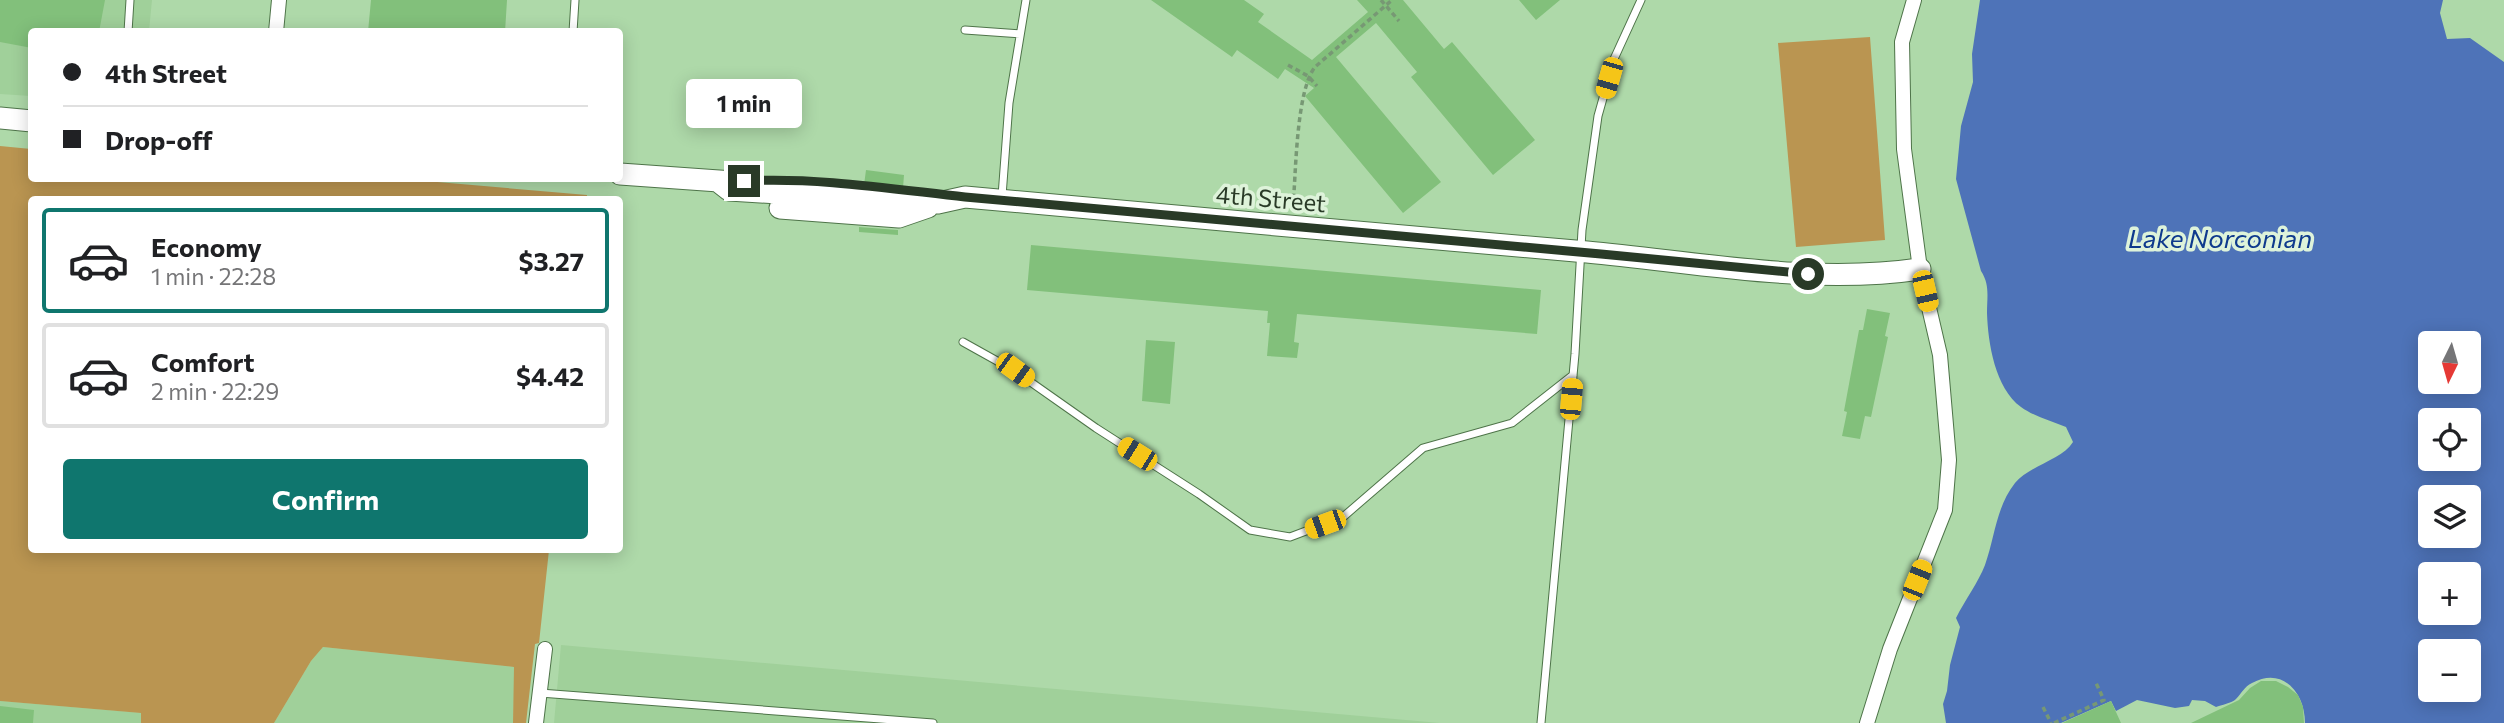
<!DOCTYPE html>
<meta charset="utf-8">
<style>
body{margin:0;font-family:Commissioner,sans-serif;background:#f2f2f2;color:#202124;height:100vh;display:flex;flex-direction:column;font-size:26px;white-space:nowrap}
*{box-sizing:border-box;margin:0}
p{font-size:23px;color:#757577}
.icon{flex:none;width:38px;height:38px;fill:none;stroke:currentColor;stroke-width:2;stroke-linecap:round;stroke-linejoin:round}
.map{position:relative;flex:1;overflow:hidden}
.sheet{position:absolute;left:28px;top:196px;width:595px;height:357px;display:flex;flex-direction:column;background:#fff;border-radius:7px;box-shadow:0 4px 18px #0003}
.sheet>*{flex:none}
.banner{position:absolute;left:28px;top:28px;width:595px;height:154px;border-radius:7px;box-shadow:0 4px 18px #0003;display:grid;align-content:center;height:154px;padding:0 35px;background:#fff}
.needle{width:46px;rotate:185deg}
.tools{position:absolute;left:2418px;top:331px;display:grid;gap:14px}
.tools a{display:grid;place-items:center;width:63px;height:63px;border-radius:7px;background:#fff;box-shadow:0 4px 18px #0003;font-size:35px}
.end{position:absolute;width:32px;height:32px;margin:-16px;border:9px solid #293a27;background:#fff;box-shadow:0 0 0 4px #fff}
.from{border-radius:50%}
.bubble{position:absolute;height:49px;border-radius:7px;background:#fff;box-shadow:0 4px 18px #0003;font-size:23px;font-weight:700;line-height:49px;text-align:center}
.car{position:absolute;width:21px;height:42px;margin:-21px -10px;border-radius:9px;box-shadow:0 0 5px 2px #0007;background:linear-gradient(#f5c518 24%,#345 0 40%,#f5c518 0 76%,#345 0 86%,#f5c518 0)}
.banner b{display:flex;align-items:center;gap:24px;height:66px;font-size:26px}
.banner b+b{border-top:2px solid #e0e0e0}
.banner i{width:18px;height:18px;background:#202124}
ul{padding:12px 0 0;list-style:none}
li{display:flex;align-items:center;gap:21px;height:105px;margin:0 14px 10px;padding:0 21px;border:4px solid #e0e0e0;border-radius:7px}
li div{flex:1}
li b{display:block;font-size:26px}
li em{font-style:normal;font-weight:700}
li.active{border-color:#0f766e}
li>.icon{width:63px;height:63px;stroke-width:1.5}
.button{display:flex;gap:14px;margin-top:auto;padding:14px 35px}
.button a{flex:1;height:80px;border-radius:7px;background:#0f766e;color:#fff;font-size:28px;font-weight:700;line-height:80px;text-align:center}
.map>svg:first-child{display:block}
.built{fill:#a0d09a}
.green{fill:#ba9551}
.water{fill:#4e73b8;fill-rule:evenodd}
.building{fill:#82c07b}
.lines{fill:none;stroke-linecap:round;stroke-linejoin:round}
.lane-casing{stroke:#4e7449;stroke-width:9}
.street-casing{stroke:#4e7449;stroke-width:16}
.secondary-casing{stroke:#4e7449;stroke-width:23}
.path{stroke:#779874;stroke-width:3.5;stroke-dasharray:5 3.5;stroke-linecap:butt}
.lane{stroke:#fff;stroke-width:7}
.street{stroke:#fff;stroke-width:14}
.secondary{stroke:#fff;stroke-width:21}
.route{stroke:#293a27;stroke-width:9}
.labels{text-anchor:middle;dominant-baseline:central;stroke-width:7;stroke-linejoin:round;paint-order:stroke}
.street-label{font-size:24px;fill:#293a27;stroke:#def3da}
.water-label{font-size:26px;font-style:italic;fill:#0e3a8d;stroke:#def3da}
</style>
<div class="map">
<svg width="2504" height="723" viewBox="0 0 2504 723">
<rect width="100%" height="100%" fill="#aed9a9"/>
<path class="built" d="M0,0H152L149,31L32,32L31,96L0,94Z
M561,645L1440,723H554Z
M323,647L515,667L513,723H274L311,661Z
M0,701L142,713L141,723H0Z"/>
<path class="green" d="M1870,37L1885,240L1796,247L1778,43Z
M0,146L31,149L32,178H391L587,195V200H32V550H549L539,643L535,644L526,723H513L514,667L323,647L311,661L274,723H141V713L0,701Z"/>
<path class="water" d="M1980,0H2443L2440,13L2447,39L2470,38L2504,62V723H2305C2305,693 2283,666 2252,683C2244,687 2242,693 2236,699C2232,703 2221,705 2216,707L2205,701L2192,700L2189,706L2175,708L2137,700L2116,711L2111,701L2061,723H1946L1943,704L1947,691L1950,665L1960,627L1956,618C1965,600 1978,583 1985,565C1995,537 1996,507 2015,483C2030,465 2062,460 2073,442L2066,427C2051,421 2035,417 2021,407C1995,388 1988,343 1987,313C1987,296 1990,285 1981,271L1956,179L1961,126L1973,82L1972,54ZM2431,343H2469V382H2431ZM2431,420H2469V458H2431ZM2431,497H2469V536H2431ZM2431,574H2469V612H2431ZM2431,651H2469V690H2431Z"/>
<path class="building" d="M0,0H105L99,32H32V48L0,42Z
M371,0H507L505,32H368Z
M1151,0H1244L1264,14L1258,22L1312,60L1368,12L1357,0H1403L1444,49L1452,42L1535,140L1493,175L1411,77L1417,72L1376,23L1336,57L1441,182L1403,213L1305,96L1314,88L1285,69L1278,79L1237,50L1232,57Z
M1519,0H1560L1536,20Z
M866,170L904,175L903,188L864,185Z
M859,227L898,230V235L859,232Z
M1031,245L1541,290L1537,334L1297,314L1294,342L1299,343L1297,358L1267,356L1270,323H1267L1268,311L1027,290Z
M1867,309L1890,313L1885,336L1888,337L1871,417L1865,416L1860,439L1842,436L1847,412L1844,411L1859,330H1863Z
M1146,340L1175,342L1170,404L1142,401Z
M2261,681H2276L2288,687L2298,695L2303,707L2304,723H2191L2239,700L2250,688Z
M2111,701L2121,723H2062Z
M0,706L34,710L33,723H0Z"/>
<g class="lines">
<defs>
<path id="lane" d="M965,30L1020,34
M128,32L130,0
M573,32L575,0
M1002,196L1009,103L1026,0
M963,342L1015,371L1096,428L1199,494L1250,530L1290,537L1343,517L1423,448L1512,423L1573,375
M540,693L933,723
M1541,723L1575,354L1582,230L1598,116L1614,59L1641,0"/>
<path id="street" d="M276,32L279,0
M536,723L545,649
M1867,723L1890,649L1945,510L1949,460L1940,355L1920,269L1904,149L1902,42L1914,0"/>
<path id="secondary" d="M0,118L32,121
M620,174L733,182
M720,183L729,190L938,203L965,197C1172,216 1380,234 1587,252C1697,262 1810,285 1920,269
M780,208L899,217L928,207"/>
</defs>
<use href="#lane" class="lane-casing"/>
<use href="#street" class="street-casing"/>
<use href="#secondary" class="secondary-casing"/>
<path class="path" d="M1381,0L1399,21
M1288,65L1308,76L1317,86
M1293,207C1296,173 1296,91 1315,67L1392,0
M2043,707L2051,723
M2054,723L2104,700L2096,683"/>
<use href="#lane" class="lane"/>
<use href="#street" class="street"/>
<use href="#secondary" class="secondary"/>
</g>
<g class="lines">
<path class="route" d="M744,181C817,177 892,189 965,197L1601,254L1808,274"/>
</g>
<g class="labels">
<g class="street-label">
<text transform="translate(1271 198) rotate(5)">4th Street</text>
</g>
<g class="water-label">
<text x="2220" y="237">Lake Norconian</text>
</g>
</g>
</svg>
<div class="tools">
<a><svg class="needle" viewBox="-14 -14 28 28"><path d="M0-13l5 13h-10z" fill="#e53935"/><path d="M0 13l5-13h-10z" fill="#757577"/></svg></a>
<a><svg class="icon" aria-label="locate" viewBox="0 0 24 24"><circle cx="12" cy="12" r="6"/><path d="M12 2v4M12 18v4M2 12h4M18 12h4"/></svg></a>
<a><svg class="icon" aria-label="layers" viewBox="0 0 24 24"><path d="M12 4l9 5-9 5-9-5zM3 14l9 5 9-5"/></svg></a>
<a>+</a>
<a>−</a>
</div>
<i class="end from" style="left:1808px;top:274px"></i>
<i class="end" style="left:744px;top:181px"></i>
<div class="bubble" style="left:686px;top:79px;width:116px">1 min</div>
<i class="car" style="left:1609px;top:78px;rotate:196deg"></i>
<i class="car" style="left:1925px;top:291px;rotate:167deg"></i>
<i class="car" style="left:1015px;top:370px;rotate:126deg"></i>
<i class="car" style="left:1571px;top:399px;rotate:5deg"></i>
<i class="car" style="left:1137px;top:454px;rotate:302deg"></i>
<i class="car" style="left:1325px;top:524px;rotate:250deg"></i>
<i class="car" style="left:1917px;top:580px;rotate:22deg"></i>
<div class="banner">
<b><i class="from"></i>4th Street</b>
<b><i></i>Drop-off</b>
</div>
<section class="sheet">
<ul>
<li class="active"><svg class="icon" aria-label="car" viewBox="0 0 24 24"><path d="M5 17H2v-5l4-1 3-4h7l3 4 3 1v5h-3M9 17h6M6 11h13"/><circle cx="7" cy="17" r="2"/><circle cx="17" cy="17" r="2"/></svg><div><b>Economy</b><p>1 min · 22:28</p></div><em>$3.27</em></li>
<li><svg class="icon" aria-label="car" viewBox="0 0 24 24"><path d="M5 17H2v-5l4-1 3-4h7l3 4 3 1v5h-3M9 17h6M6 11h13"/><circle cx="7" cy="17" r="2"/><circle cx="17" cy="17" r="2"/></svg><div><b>Comfort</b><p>2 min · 22:29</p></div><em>$4.42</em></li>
</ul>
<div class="button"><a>Confirm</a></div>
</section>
</div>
